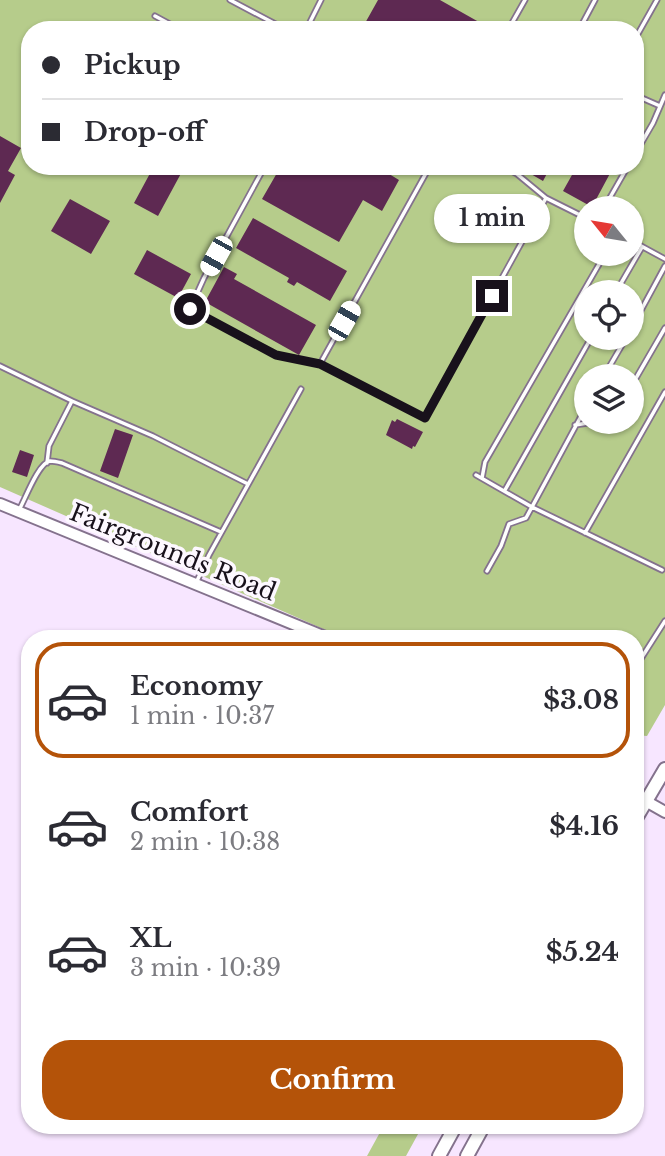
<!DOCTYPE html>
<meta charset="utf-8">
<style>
body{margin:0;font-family:"Libre Baskerville",serif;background:#f2f2f3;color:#2b2b33;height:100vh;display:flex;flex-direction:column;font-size:26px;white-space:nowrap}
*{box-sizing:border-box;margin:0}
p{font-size:23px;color:#7c7c81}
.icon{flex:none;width:38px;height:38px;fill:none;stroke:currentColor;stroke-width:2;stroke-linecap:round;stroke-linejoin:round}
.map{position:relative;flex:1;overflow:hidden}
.drawer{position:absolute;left:21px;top:630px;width:623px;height:504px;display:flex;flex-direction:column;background:#fff;border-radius:28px;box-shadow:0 2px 5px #0004}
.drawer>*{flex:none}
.hud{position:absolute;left:21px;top:21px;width:623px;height:154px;border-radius:28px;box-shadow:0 2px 5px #0004;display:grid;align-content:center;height:154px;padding:0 21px;background:#fff}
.needle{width:46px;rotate:300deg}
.tools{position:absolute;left:574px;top:196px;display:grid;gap:14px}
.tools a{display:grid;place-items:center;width:70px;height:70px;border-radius:50%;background:#fff;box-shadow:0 2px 5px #0004;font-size:35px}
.end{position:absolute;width:32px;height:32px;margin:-16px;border:9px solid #18111b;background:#fff;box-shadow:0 0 0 4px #fff}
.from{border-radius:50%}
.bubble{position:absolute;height:49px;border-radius:24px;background:#fff;box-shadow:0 2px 5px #0004;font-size:23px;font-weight:700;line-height:49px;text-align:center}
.car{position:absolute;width:21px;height:42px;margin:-21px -10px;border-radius:9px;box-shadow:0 0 5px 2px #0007;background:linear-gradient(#fff 24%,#345 0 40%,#fff 0 76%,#345 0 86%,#fff 0)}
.hud b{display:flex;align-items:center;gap:24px;height:66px;font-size:26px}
.hud b+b{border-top:2px solid #e1e1e2}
.hud i{width:18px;height:18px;background:#2b2b33}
ul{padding:12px 0 0;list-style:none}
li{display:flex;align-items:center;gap:21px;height:116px;margin:0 14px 10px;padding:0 7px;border:4px solid transparent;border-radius:28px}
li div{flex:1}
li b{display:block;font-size:26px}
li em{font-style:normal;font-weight:700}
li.on{border-color:#b45309}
li>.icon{width:63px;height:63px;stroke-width:1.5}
.cta{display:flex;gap:14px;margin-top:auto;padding:14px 21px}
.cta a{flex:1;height:80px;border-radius:28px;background:#b45309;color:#fff;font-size:28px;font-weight:700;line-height:80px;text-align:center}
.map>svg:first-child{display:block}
.green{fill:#b6cc8b;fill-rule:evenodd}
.building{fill:#5e2952}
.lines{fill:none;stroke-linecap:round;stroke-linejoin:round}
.lane-casing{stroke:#84728d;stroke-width:7}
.secondary-casing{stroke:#84728d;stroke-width:14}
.primary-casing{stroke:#84728d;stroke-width:16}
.lane{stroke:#fff;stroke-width:3.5}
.secondary{stroke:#fff;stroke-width:10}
.primary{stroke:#fff;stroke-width:12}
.route{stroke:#18111b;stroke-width:9}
.labels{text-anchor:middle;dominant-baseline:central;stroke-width:7;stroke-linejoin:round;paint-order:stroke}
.street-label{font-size:24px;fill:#18111b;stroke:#fdf8ff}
</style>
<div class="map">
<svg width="665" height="1156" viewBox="0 0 665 1156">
<rect width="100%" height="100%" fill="#f7e6ff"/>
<path class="green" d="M0,0H665V705L647,736L635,735V639H346L0,487ZM30,30H635V166H30ZM586,208H632V254H586ZM586,292H632V338H586ZM586,376H632V422H586Z
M384,1125H423L406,1156H367Z"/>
<path class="building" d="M378,0H440L493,30H373L364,25Z
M0,136L21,148L8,171L15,175L0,203Z
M154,166H185L158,216L134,203Z
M281,166H376L399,180L382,211L363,200L339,242L262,199Z
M517,166H551L543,181Z
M577,166H614L592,207L563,191Z
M70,199L110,221L91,254L51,231Z
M253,218L347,271L330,301L297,282L294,286L287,282L289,278L236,248Z
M147,250L191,274L178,298L134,274Z
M224,267L237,274L234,279L316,325L299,355L205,302Z
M397,419L423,432L415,447L413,446L412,449L386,435L392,420L395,422Z
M115,429L133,435L118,478L100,471Z
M20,450L34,455L27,477L12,472Z"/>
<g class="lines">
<defs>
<path id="lane" d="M230,0L287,30
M155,16L181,30
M306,30L321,0
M508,30L525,0
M579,30L595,0
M635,39L657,0
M635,95L660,106
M635,154L653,123L665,95
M265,166L204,278L190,309L276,355L320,364L425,418L546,198
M502,166L517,174L546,198L586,218
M604,208L628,166
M632,241L665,259
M616,292L642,247
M632,327L665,266
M320,364L430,166
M0,366L72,401
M604,376L626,338
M632,385L665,328
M575,425L594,422
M47,463L49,446L72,401L153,436L248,484
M476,475L532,507L662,570
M482,478L485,462L605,254
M505,490L591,338
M19,510C25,500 38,463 50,461C54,461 58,462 62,463L221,532
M585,533L665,392
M487,571L501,546L509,524L526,518L586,407
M196,583L209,555L301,389
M635,668L665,621"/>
<path id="secondary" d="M0,504L330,639
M635,795L665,812"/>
<path id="primary" d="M635,820L665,769
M439,1156L456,1125
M467,1156L484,1125"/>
</defs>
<use href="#lane" class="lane-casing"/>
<use href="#secondary" class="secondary-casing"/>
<use href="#primary" class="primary-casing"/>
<use href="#lane" class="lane"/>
<use href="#secondary" class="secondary"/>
<use href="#primary" class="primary"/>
</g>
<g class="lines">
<path class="route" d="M190,309L276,355L320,364L425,418L492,296"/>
</g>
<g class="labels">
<g class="street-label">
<text transform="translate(173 552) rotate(22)">Fairgrounds Road</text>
</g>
</g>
</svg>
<div class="tools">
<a><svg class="needle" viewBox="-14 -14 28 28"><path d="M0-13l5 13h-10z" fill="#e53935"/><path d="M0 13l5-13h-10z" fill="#7c7c81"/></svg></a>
<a><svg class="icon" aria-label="locate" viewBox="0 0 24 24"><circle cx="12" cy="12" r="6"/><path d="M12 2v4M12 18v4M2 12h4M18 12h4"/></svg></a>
<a><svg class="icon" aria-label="layers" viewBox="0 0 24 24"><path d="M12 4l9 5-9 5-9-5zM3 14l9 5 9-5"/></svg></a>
</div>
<i class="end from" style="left:190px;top:309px"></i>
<i class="end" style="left:492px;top:296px"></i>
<div class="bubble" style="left:434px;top:194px;width:116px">1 min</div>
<i class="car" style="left:216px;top:256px;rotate:209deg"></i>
<i class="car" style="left:344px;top:321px;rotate:30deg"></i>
<div class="hud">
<b><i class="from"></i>Pickup</b>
<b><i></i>Drop-off</b>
</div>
<section class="drawer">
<ul>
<li class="on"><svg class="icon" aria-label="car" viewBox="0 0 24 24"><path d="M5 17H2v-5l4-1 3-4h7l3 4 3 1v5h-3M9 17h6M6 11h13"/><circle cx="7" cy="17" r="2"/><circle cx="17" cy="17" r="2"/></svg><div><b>Economy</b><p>1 min · 10:37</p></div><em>$3.08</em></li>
<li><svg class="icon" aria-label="car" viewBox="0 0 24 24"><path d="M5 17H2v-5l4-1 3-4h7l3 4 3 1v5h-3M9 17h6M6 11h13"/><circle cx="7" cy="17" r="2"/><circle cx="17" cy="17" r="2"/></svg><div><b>Comfort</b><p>2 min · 10:38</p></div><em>$4.16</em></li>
<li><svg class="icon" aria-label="car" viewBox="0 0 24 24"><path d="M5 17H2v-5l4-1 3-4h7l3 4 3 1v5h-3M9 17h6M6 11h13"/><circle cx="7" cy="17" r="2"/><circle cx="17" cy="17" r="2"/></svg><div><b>XL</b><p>3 min · 10:39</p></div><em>$5.24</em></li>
</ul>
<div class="cta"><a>Confirm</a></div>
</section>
</div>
